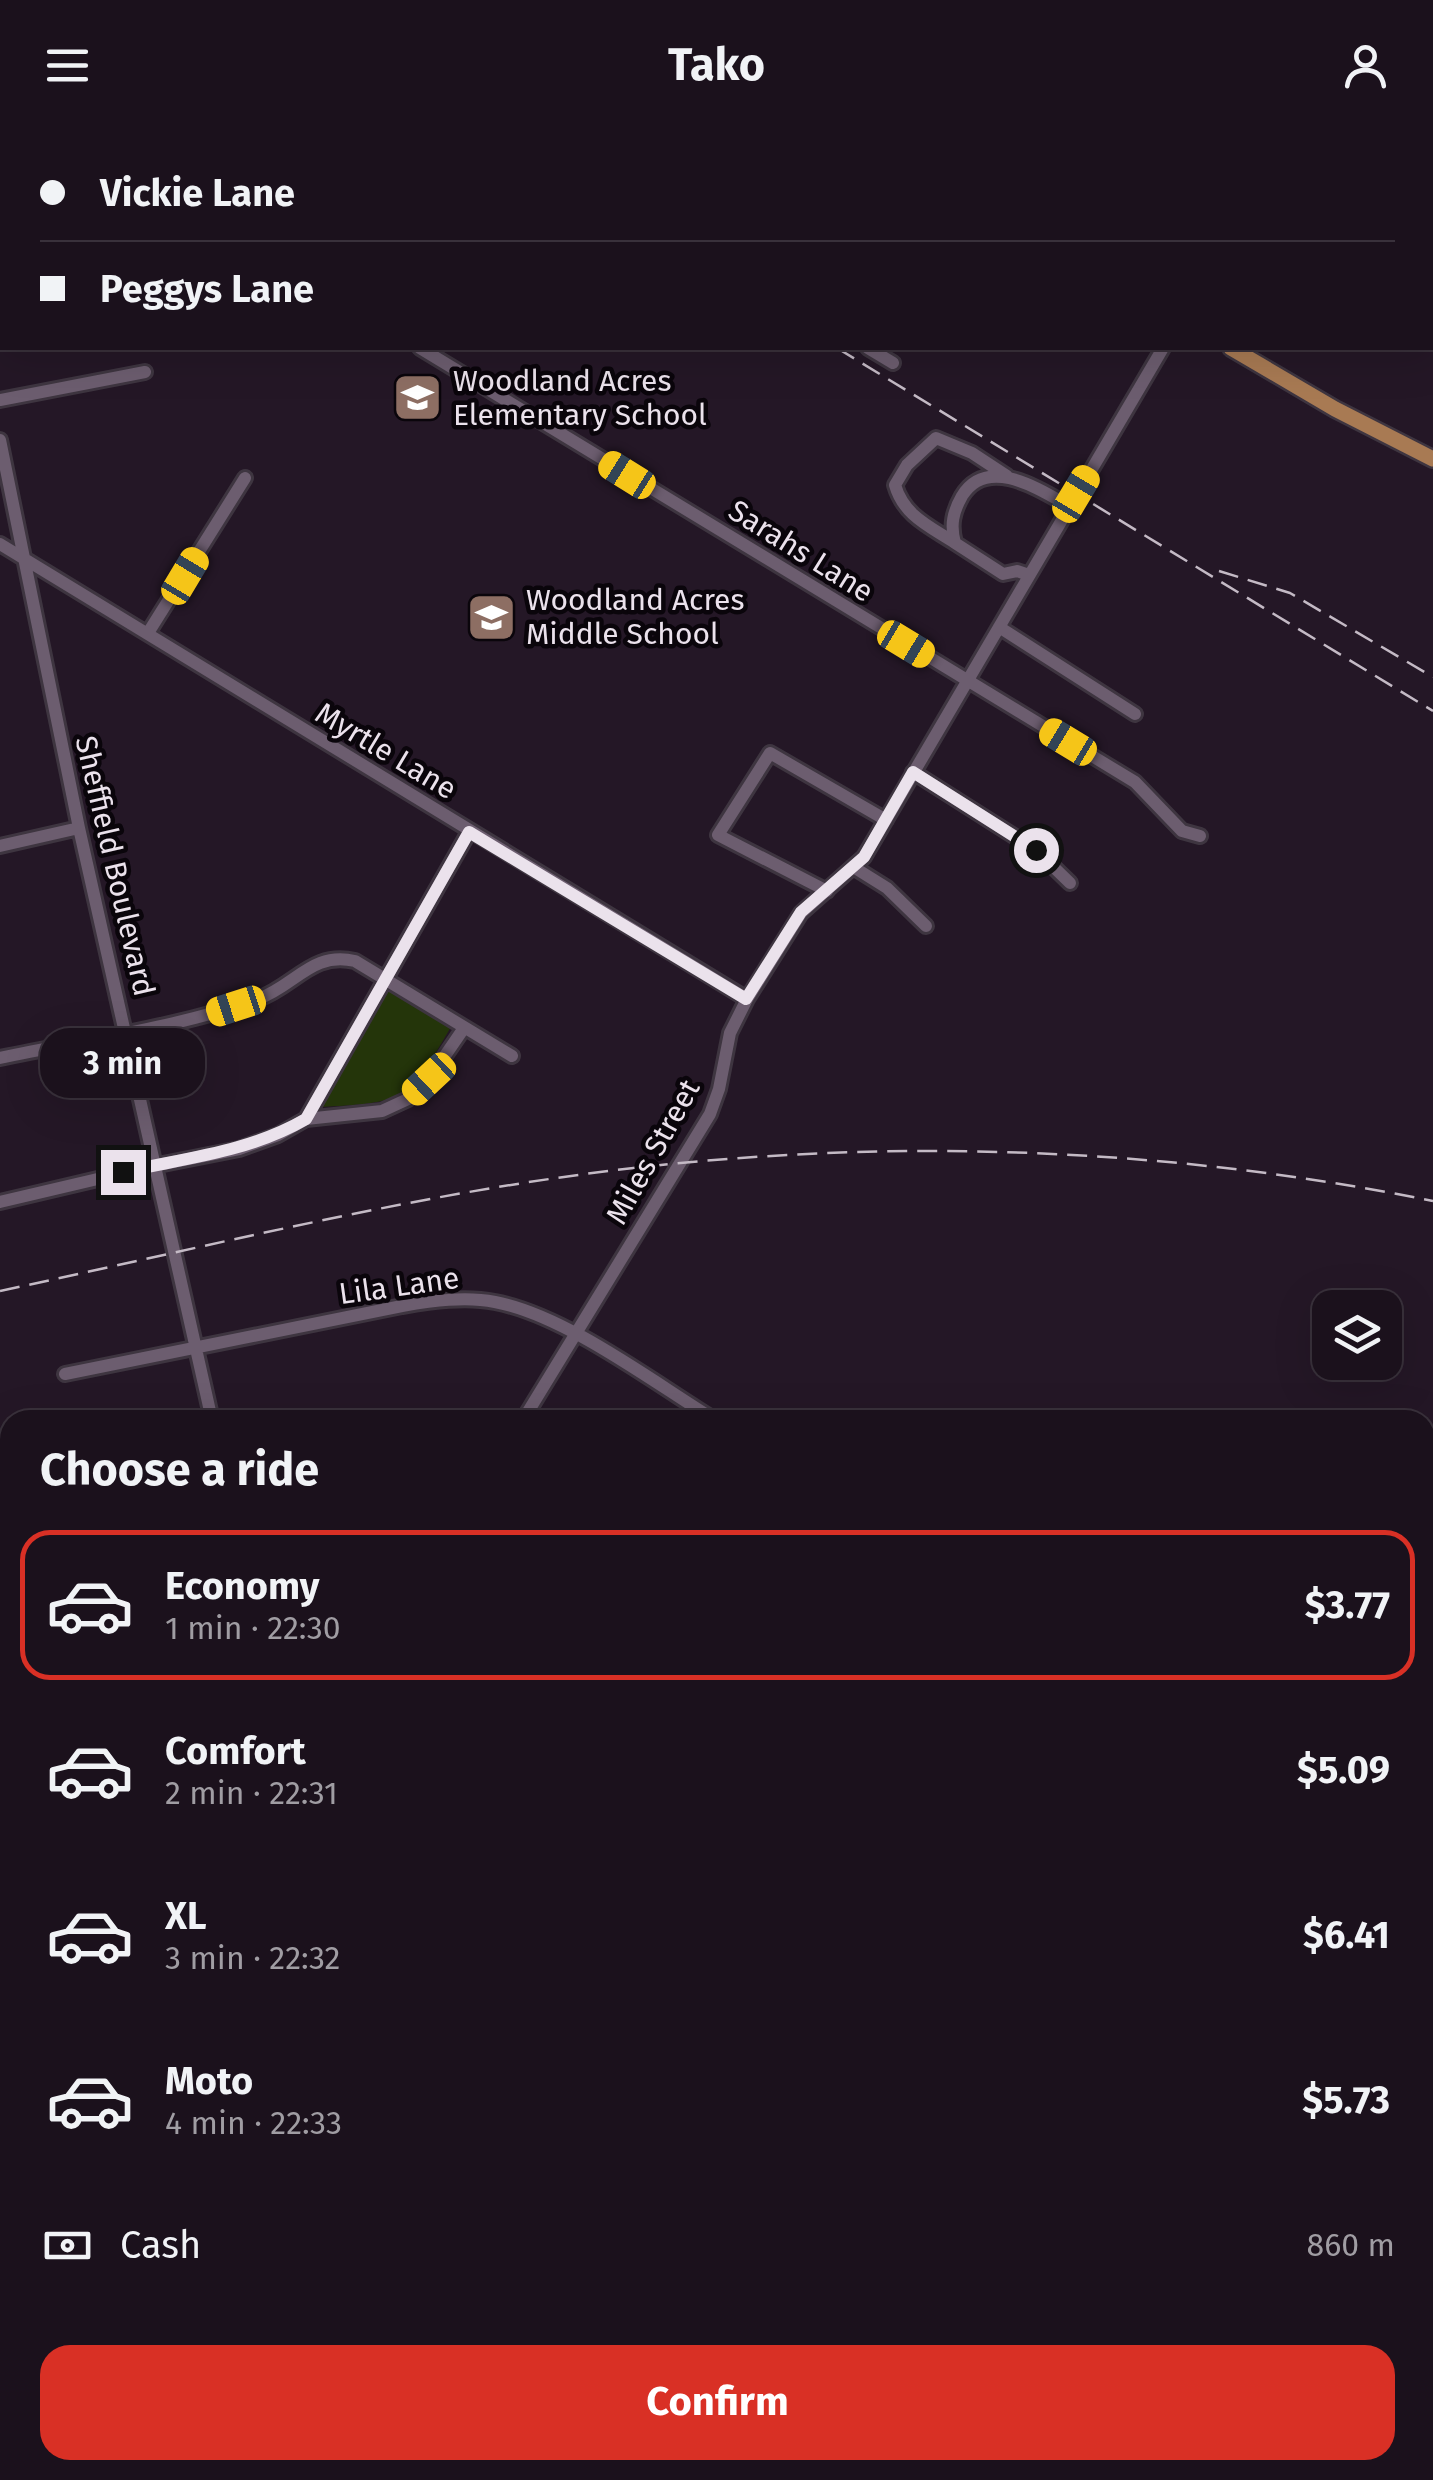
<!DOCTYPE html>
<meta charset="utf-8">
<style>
body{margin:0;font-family:"Fira Sans",sans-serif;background:#241a25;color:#f1f3f6;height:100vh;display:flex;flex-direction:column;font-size:38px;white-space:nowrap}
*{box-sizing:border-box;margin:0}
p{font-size:32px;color:#a09da3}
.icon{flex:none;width:55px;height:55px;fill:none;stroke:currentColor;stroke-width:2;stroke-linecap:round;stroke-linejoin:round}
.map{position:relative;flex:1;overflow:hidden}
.details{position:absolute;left:0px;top:1280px;width:1435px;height:1070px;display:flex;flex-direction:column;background:#1b111c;border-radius:30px 30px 0 0;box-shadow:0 10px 40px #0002,0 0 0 2px #39313b}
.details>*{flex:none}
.hud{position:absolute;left:0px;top:0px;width:1435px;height:220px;box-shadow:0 10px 40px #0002,0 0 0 2px #39313b;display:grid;align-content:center;height:220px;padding:0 40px;background:#1b111c}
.tools{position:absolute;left:1312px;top:1160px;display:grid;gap:20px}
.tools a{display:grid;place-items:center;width:90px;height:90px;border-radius:20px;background:#1b111c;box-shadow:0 10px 40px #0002,0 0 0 2px #39313b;font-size:50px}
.end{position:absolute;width:45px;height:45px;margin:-22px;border:12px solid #ebe2ec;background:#111;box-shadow:0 0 0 5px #111}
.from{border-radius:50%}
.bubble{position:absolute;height:70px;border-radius:30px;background:#1b111c;box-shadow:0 10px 40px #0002,0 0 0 2px #39313b;font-size:32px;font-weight:700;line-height:70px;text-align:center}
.car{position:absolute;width:30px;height:60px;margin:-30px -15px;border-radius:12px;box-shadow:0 0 8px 2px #0007;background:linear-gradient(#f5c518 24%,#345 0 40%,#f5c518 0 76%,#345 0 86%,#f5c518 0)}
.hud b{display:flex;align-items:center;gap:35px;height:95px;font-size:38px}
.hud b+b{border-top:2px solid #39313b}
.hud i{width:25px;height:25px;background:#f1f3f6}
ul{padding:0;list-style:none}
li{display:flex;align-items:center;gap:30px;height:150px;margin:0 20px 15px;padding:0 20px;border:5px solid transparent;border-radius:30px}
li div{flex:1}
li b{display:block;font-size:38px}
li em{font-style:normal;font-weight:700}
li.on{border-color:#d93025}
li>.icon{width:90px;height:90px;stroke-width:1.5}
h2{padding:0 40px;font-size:45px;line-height:120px}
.pay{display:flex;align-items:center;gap:25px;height:110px;padding:0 40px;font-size:38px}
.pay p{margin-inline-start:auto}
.button{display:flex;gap:20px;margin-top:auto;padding:20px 40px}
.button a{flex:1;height:115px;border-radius:30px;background:#d93025;color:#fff;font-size:40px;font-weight:700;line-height:115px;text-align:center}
header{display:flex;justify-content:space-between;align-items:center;height:130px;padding:0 40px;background:#1b111c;font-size:45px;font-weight:700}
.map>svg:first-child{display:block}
.green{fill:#24350a}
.water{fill:#2c697f;stroke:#658da0;stroke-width:2.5}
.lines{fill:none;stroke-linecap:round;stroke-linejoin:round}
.canal{stroke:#2c697f;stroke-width:10}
.minor-casing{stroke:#3e3540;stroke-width:18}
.major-casing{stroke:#3e3540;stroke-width:20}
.minor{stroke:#6c5d6f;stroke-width:12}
.major{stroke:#a87a53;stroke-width:15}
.rail{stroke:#c4bac5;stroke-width:2.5;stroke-dasharray:20 10;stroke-linecap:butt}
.route{stroke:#ebe2ec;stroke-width:12}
.labels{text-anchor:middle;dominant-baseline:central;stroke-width:9;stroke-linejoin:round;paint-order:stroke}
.poi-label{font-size:30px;fill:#ebe2ec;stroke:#0a050b;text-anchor:start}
.street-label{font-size:30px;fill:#ebe2ec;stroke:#0a050b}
</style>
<header><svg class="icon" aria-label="menu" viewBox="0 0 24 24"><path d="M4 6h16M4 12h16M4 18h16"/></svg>Tako<svg class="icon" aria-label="person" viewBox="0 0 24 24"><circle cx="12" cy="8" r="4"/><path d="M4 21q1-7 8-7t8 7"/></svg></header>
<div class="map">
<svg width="1433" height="2350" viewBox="0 0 1433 2350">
<rect width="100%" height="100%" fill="#241726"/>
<path class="green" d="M386,858L451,897C407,972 405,973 317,977Z"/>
<path class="water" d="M1433,1474V1587L1425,1588V1476Z
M1433,1917V2029L1425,2031V1920Z"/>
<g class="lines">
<path class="canal" d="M136,2L138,0
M0,180L2,179"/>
<defs>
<path id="minor" d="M68,0L72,2
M1124,2V0
M420,218L1135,652L1182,701L1200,706
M868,218L893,233
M0,270L145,242
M0,310L79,698L212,1290
M955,413C929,396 904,386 895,355L907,335L936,308L972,323L1007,346
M0,414L747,869
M1029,445L1017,441L1003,444L955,413C950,395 953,382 962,366C987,325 1039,359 1069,376
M999,497L1135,584
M148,503L245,348
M913,642L1036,720L1070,753
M0,716L79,698
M855,738L887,758L926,796
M827,761L718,705L770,623L886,690
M0,928C85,910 176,898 258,869C296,855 312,821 355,831L512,926
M306,989L469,702
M0,1072L153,1036L239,1019L278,1005L306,989L382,981L408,969L429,949L464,898
M65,1244L402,1176C432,1171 465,1166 495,1172C565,1185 653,1252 715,1290
M523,1290L710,984L719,959L730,903L747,869L801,783L864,727L1163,218
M0,1317L10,1355
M1028,2340L1031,2350"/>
<path id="major" d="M854,0L858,2
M1231,218L1335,279L1433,329"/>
</defs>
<use href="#minor" class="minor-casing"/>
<use href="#major" class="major-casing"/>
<use href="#minor" class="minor"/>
<use href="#major" class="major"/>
<path class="rail" d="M481,0L485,2
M837,218L1433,581
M1219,441L1290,463L1433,547
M0,1161C216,1115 432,1059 652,1036C911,1008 1177,1019 1433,1071
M0,1434L10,1440
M0,1671L10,1681
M599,2340L609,2350
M719,2340L729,2350
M752,2340L762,2350
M994,2340L998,2350"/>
</g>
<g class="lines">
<path class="route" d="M123,1042C186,1028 249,1022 306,989L469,702L746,869L801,782L864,727L913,642L1036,720"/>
</g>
<defs>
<symbol id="school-square" viewBox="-11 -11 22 22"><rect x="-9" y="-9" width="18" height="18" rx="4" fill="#8d6e63" stroke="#0a050b"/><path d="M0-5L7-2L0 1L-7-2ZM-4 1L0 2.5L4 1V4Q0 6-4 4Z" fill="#fff"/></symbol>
</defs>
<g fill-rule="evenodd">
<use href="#school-square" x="390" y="240" width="55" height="55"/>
<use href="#school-square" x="464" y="460" width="55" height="55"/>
</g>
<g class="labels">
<g class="poi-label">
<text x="453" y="251">Woodland Acres<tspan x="453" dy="34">Elementary School</tspan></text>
<text x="526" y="470">Woodland Acres<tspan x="526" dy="34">Middle School</tspan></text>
</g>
<g class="street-label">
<text transform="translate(801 421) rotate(32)">Sarahs Lane</text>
<text transform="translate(386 621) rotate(31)">Myrtle Lane</text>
<text transform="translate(115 736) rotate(77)">Sheffield Boulevard</text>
<text transform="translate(653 1022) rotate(-61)">Miles Street</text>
<text transform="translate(399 1156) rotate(-8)">Lila Lane</text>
</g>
</g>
</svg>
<div class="tools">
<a><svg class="icon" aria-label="layers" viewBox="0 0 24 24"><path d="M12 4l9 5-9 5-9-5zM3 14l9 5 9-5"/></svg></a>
</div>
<i class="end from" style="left:1036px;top:720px"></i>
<i class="end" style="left:123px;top:1042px"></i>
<div class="bubble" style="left:40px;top:898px;width:165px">3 min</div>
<i class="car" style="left:627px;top:345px;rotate:302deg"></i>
<i class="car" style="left:1076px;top:364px;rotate:31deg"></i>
<i class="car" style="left:185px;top:446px;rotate:31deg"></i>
<i class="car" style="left:906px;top:514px;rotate:121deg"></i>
<i class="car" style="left:1068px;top:612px;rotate:301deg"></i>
<i class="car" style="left:236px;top:876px;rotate:252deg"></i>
<i class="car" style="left:429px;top:949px;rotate:227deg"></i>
<div class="hud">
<b><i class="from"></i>Vickie Lane</b>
<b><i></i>Peggys Lane</b>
</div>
<section class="details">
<h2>Choose a ride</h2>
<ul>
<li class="on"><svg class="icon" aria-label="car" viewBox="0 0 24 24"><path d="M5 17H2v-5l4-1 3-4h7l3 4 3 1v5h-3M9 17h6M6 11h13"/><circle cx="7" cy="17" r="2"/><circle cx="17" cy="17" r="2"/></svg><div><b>Economy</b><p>1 min · 22:30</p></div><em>$3.77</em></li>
<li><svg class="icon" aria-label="car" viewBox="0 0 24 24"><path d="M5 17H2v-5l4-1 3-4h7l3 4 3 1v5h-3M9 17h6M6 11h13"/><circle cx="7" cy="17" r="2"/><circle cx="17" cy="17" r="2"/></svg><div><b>Comfort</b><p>2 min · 22:31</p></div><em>$5.09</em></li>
<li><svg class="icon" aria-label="car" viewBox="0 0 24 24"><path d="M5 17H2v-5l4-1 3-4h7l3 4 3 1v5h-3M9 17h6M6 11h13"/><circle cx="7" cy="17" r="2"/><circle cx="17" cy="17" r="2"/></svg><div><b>XL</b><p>3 min · 22:32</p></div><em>$6.41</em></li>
<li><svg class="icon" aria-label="car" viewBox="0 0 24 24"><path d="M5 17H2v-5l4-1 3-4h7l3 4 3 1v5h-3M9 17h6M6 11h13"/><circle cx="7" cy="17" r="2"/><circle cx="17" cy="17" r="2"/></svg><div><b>Moto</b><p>4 min · 22:33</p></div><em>$5.73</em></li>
</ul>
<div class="pay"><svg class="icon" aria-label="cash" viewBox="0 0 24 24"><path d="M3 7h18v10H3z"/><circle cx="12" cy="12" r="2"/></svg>Cash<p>860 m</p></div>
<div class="button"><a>Confirm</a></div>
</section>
</div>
